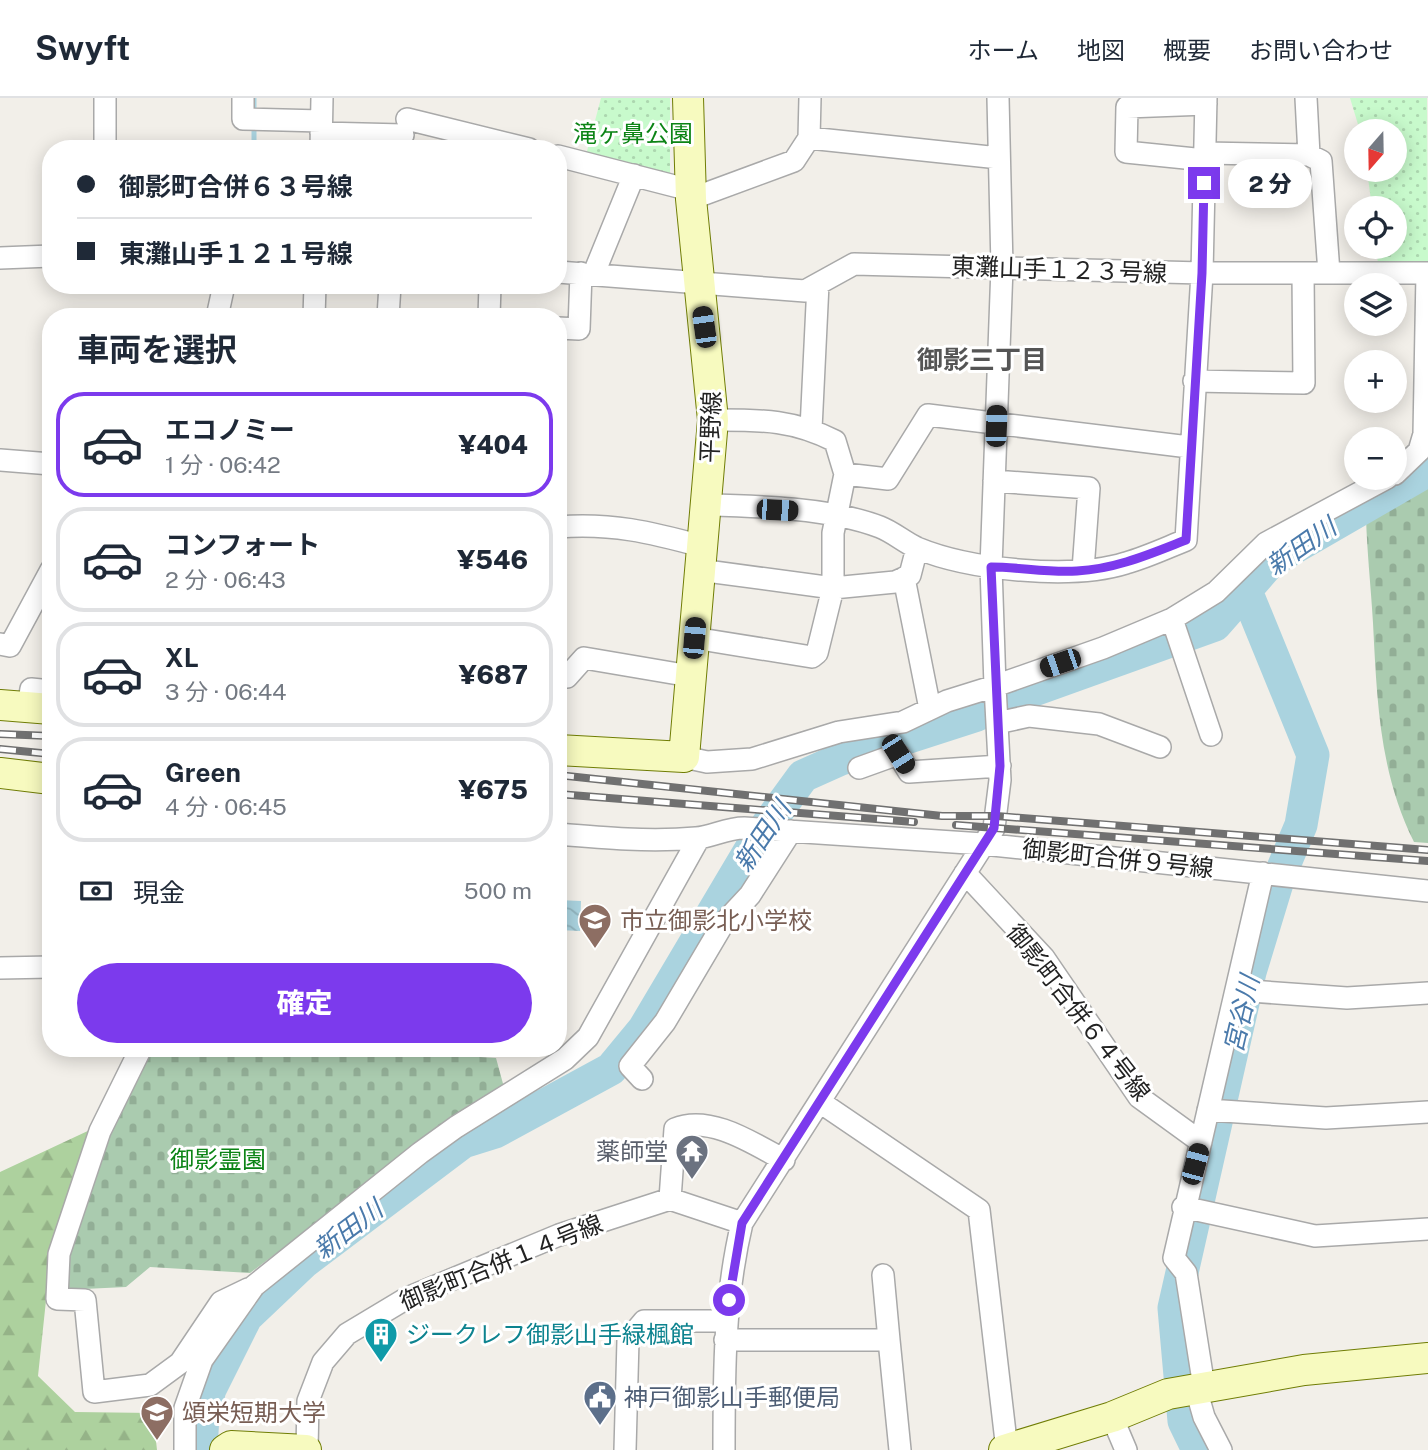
<!DOCTYPE html>
<html lang="ja">
<meta charset="utf-8">
<style>
body{margin:0;font-family:"Public Sans","Noto Sans JP",sans-serif;background:#f6f6f7;color:#1f2937;height:100vh;display:flex;flex-direction:column;font-size:26px;white-space:nowrap}
*{box-sizing:border-box;margin:0}
p{font-size:23px;color:#747a83}
.icon{flex:none;width:38px;height:38px;fill:none;stroke:currentColor;stroke-width:2;stroke-linecap:round;stroke-linejoin:round}
.map{position:relative;flex:1;overflow:hidden}
.side{position:absolute;left:42px;top:210px;width:525px;height:749px;display:flex;flex-direction:column;background:#fff;border-radius:28px;box-shadow:0 4px 18px #0003}
.side>*{flex:none}
.guide{position:absolute;left:42px;top:42px;width:525px;height:154px;border-radius:28px;box-shadow:0 4px 18px #0003;display:grid;align-content:center;height:154px;padding:0 35px;background:#fff}
.needle{width:46px;rotate:200deg}
.tools{position:absolute;left:1344px;top:21px;display:grid;gap:14px}
.tools a{display:grid;place-items:center;width:63px;height:63px;border-radius:50%;background:#fff;box-shadow:0 4px 18px #0003;font-size:35px}
.end{position:absolute;width:32px;height:32px;margin:-16px;border:9px solid #7c3aed;background:#fff;box-shadow:0 0 0 4px #fff}
.from{border-radius:50%}
.bubble{position:absolute;height:49px;border-radius:24px;background:#fff;box-shadow:0 4px 18px #0003;font-size:23px;font-weight:800;line-height:49px;text-align:center}
.car{position:absolute;width:21px;height:42px;margin:-21px -10px;border-radius:9px;box-shadow:0 0 5px 2px #0007;background:linear-gradient(#222 24%,#8ab4d8 0 40%,#222 0 76%,#8ab4d8 0 86%,#222 0)}
.guide b{display:flex;align-items:center;gap:24px;height:66px;font-size:26px}
.guide b+b{border-top:2px solid #e0e1e3}
.guide i{width:18px;height:18px;background:#1f2937}
ul{padding:0;list-style:none}
li{display:flex;align-items:center;gap:21px;height:105px;margin:0 14px 10px;padding:0 21px;border:4px solid #e0e1e3;border-radius:28px}
li div{flex:1}
li b{display:block;font-size:26px}
li em{font-style:normal;font-weight:800}
li.active{border-color:#7c3aed}
li>.icon{width:63px;height:63px;stroke-width:1.5}
h2{padding:0 35px;font-size:32px;line-height:84px}
.pay{display:flex;align-items:center;gap:18px;height:77px;padding:0 35px;font-size:26px}
.pay p{margin-inline-start:auto}
.cta{display:flex;gap:14px;margin-top:auto;padding:14px 35px}
.cta a{flex:1;height:80px;border-radius:42px;background:#7c3aed;color:#fff;font-size:28px;font-weight:800;line-height:80px;text-align:center}
header{display:flex;align-items:center;gap:42px;box-sizing:border-box;height:98px;padding:0 35px;background:#fff;border-bottom:2px solid #e0e1e3}
header strong{font-size:33px}
nav{display:flex;gap:38px;margin-inline-start:auto;font-size:24px}
.map>svg:first-child{display:block}
.forest{fill:url(#forest-firs)}
.cemetery{fill:url(#cemetery-stones)}
.park{fill:url(#park-dots)}
.water{fill:url(#water-waves)}
.lines{fill:none;stroke-linecap:round;stroke-linejoin:round}
.stream{stroke:#aad3df;stroke-width:5}
.river{stroke:#aad3df;stroke-width:33}
.street-casing{stroke:#a9a9a9;stroke-width:24}
.secondary-casing{stroke:#707d05;stroke-width:32}
.street{stroke:#fff;stroke-width:21}
.secondary{stroke:#f7fabf;stroke-width:30}
.rail-casing{stroke:#707070;stroke-width:8}
.rail{stroke:#fff;stroke-width:5;stroke-dasharray:16;stroke-linecap:butt}
.route{stroke:#7c3aed;stroke-width:9}
.labels{text-anchor:middle;dominant-baseline:central;stroke-width:6;stroke-linejoin:round;paint-order:stroke}
.park-label{font-size:24px;fill:#0c8416;stroke:#fff}
.street-label{font-size:24px;fill:#222;stroke:#fff}
.education-label{font-size:24px;fill:#785e54;stroke:#fff;text-anchor:start}
.worship-label{font-size:24px;fill:#5b616d;stroke:#fff;text-anchor:end}
.culture-label{font-size:24px;fill:#0d838f;stroke:#fff;text-anchor:start}
.service-label{font-size:24px;fill:#4e5e75;stroke:#fff;text-anchor:start}
.neighbourhood-label{font-size:26px;font-weight:bold;fill:#555;stroke:#fff}
.water-label{font-size:26px;font-style:italic;fill:#4a7aab;stroke:#fff}
</style>
<header>
<strong>Swyft</strong>
<nav><a>ホーム</a><a>地図</a><a>概要</a><a>お問い合わせ</a></nav>
</header>
<div class="map">
<svg width="1428" height="1352" viewBox="0 0 1428 1352">
<defs>
<pattern id="forest-firs" width="22" height="20" patternUnits="userSpaceOnUse" patternTransform="scale(1.75)"><rect width="22" height="20" fill="#add19e"/><path d="M5 1l3.5 6h-7zM16 11l3.5 6h-7z" fill="#95b388"/></pattern>
<pattern id="cemetery-stones" width="16" height="16" patternUnits="userSpaceOnUse" patternTransform="scale(1.75)"><rect width="16" height="16" fill="#aacbaf"/><path d="M2 7V4a2 2 0 0 1 4 0v3zM10 15v-3a2 2 0 0 1 4 0v3z" fill="#92ae96"/></pattern>
<pattern id="park-dots" width="8" height="8" patternUnits="userSpaceOnUse" patternTransform="scale(1.75)"><rect width="8" height="8" fill="#c8facc"/><path d="M2 2h.1M6 6h.1" fill="none" stroke="#acd6af" stroke-width="1.8" stroke-linecap="round"/></pattern>
<pattern id="water-waves" width="16" height="10" patternUnits="userSpaceOnUse" patternTransform="scale(1.75)"><rect width="16" height="10" fill="#aad3df"/><path d="M0 5q4-4 8 0t8 0" fill="none" stroke="#92b5bf"/></pattern>
</defs>
<rect width="100%" height="100%" fill="#f2efe9"/>
<path class="forest" d="M92,1031L51,1155L38,1278L75,1314L153,1315L157,1352H0V1074Z"/>
<path class="cemetery" d="M1428,377V745L1414,744C1379,674 1377,601 1373,525C1371,490 1367,454 1366,419Z
M147,950H333L496,960L505,993L432,1038L250,1175L150,1169L126,1189L63,1192C73,1107 111,1027 147,950Z"/>
<path class="park" d="M601,0H670V80L586,57Z
M1350,0H1427L1428,164L1378,166L1376,149H1395V110H1372L1367,72H1395V33H1360Z"/>
<path class="water" d="M558,802L581,803L580,833L558,832Z"/>
<g class="lines">
<path class="stream" d="M254,0V16
M254,51V26"/>
<path class="river" d="M201,1352L203,1317L210,1291L246,1219L304,1164L463,1044L495,1034L611,971L644,931L755,744L803,678L841,661L977,617L1034,592L1215,527L1271,463L1418,378L1428,368
M1198,1352L1184,1323L1174,1210L1250,874L1278,782L1301,727L1313,657L1246,493"/>
<defs>
<path id="street" d="M243,0V21L321,23
M998,0L1002,169L991,469L995,588L1103,550L1172,521L1216,494L1266,445L1387,380
M1306,0L1309,57L1321,63L1329,175
M407,21L529,51
M321,35L403,37
M809,40L999,60
M105,51V0
M321,51L322,0
M1205,55L1309,57
M558,58L690,92
M1205,62L1126,54L1127,9L1206,6
M691,101L794,63L809,40L810,0
M0,160L51,158
M558,174L805,193L854,166L1202,175H1428
M594,175L634,77
M217,219L224,187
M314,219L315,187
M388,219L390,187
M489,219L490,187
M558,230L579,231L581,175
M1194,283L1304,285L1303,175
M811,331L818,186
M0,362L51,366
M845,376L888,381L928,317L1189,349
M1395,376L1419,353L1424,336L1427,175
M994,383L1089,390L1083,472
M706,407C758,408 831,410 880,429C893,434 904,444 917,450C970,472 1072,482 1126,465C1147,459 1166,450 1186,442L1202,175L1206,0
M558,429C612,425 650,434 701,448
M917,450L910,477L904,480L930,611
M699,472L833,490L895,484L904,480
M1172,521L1211,637
M694,540L812,559L817,555L833,490V435L845,376L835,343C792,321 760,322 713,322
M0,546L10,548L51,472
M558,578L567,579L584,560L690,578
M28,609L31,591L51,593
M997,625L1029,618L1099,626L1160,649
M684,659L707,664L752,661L839,634L903,624L947,603L995,588L1000,682L994,730L742,1125C724,1200 724,1275 724,1352
M859,670L898,656L909,674L1000,668
M558,736C604,740 650,744 696,740C712,739 726,730 744,730L983,746L1428,793
M965,775L1044,860L1139,999L1201,1044
M0,870L51,869
M1236,892L1347,900L1428,895
M141,950L100,1033L59,1156L57,1201L85,1202L94,1294L150,1287L180,1265L221,1204L248,1191
M642,981L630,968L665,924L723,826L750,797L791,733
M820,1004L979,1112L1007,1352
M1208,1012L1326,1020L1428,1014
M670,1101L675,1031C710,1016 754,1046 784,1062
M1183,1109L1315,1138L1428,1131
M883,1177L889,1242
M725,1242H889L900,1352
M1204,1289L1186,1175L1174,1160L1263,775
M1196,1291L1204,1319L1221,1352
M1112,1319L1126,1352
M185,1352V1310L202,1262L254,1188L420,1055L456,1029L565,961L588,939L699,740
M307,1352L308,1303L323,1264L347,1236L407,1200L559,1137L670,1101L742,1125
M625,1352L628,1242L644,1223H726"/>
<path id="secondary" d="M0,607L51,611
M558,652L684,659L713,322L691,101L688,0
M0,675L51,681
M225,1352L231,1348L306,1352
M1004,1352L1112,1319L1168,1296L1304,1272L1428,1260"/>
</defs>
<use href="#street" class="street-casing"/>
<use href="#secondary" class="secondary-casing"/>
<use href="#street" class="street"/>
<use href="#secondary" class="secondary"/>
<defs>
<path id="rail" d="M0,636L51,638
M0,651L51,656
M558,677L942,718H997L1428,752
M558,696L914,724
M956,727L1428,763"/>
</defs>
<use href="#rail" class="rail-casing"/>
<use href="#rail" class="rail"/>
</g>
<g class="lines">
<path class="route" d="M729,1202L742,1125L994,730L1000,668L991,469C1020,469 1048,475 1077,473C1116,471 1150,456 1186,442L1202,175L1204,85"/>
</g>
<defs>
<symbol id="school-pin" viewBox="-11 -11 22 30"><path d="M0 17L-7.5 6A9.5 9.5 0 1 1 7.5 6Z" fill="#8d6e63" stroke="#fff"/><path d="M0-5L7-2L0 1L-7-2ZM-4 1L0 2.5L4 1V4Q0 6-4 4Z" fill="#fff"/></symbol>
<symbol id="temple-pin" viewBox="-11 -11 22 30"><path d="M0 17L-7.5 6A9.5 9.5 0 1 1 7.5 6Z" fill="#6b7280" stroke="#fff"/><path d="M0-6L5-2H3V0L6.5 2.5H4V6H1.5V3h-3V6H-4V2.5H-6.5L-3 0V-2H-5Z" fill="#fff"/></symbol>
<symbol id="building-pin" viewBox="-11 -11 22 30"><path d="M0 17L-7.5 6A9.5 9.5 0 1 1 7.5 6Z" fill="#0f9aa8" stroke="#fff"/><path d="M-4-6H4V6H1V3H-1V6H-4ZM-2.5-4.3h1.7v1.8h-1.7ZM.8-4.3h1.7v1.8H.8ZM-2.5-1h1.7V.8h-1.7ZM.8-1h1.7V.8H.8Z" fill="#fff"/></symbol>
<symbol id="civic-pin" viewBox="-11 -11 22 30"><path d="M0 17L-7.5 6A9.5 9.5 0 1 1 7.5 6Z" fill="#5c6f8a" stroke="#fff"/><path d="M-.6-6.5H3V-4.5H.6V-3L4-1V1h2V6H-6V1h2V-1L-.6-3ZM-1.2 2.5V6h2.4V2.5Z" fill="#fff"/></symbol>
<symbol id="university-pin" viewBox="-11 -11 22 30"><path d="M0 17L-7.5 6A9.5 9.5 0 1 1 7.5 6Z" fill="#8d6e63" stroke="#fff"/><path d="M0-5L7-2L0 1L-7-2ZM-4 1L0 2.5L4 1V4Q0 6-4 4Z" fill="#fff"/></symbol>
</defs>
<g fill-rule="evenodd">
<use href="#school-pin" x="576" y="803" width="38" height="52"/>
<use href="#temple-pin" x="673" y="1034" width="38" height="52"/>
<use href="#building-pin" x="362" y="1217" width="38" height="52"/>
<use href="#civic-pin" x="581" y="1280" width="38" height="52"/>
<use href="#university-pin" x="138" y="1295" width="38" height="52"/>
</g>
<g class="labels">
<g class="park-label">
<text x="633" y="35">滝ヶ鼻公園</text>
<text x="218" y="1061">御影霊園</text>
</g>
<g class="street-label">
<text transform="translate(1059 171) rotate(2)">東灘山手１２３号線</text>
<text transform="translate(710 329) rotate(-88)">平野線</text>
<text transform="translate(1118 760) rotate(6)">御影町合併９号線</text>
<text transform="translate(1079 914) rotate(52)">御影町合併６４号線</text>
<text transform="translate(501 1164) rotate(-22)">御影町合併１４号線</text>
</g>
<g class="education-label">
<text x="620" y="822">市立御影北小学校</text>
<text x="182" y="1314">頌栄短期大学</text>
</g>
<g class="worship-label">
<text x="668" y="1053">薬師堂</text>
</g>
<g class="culture-label">
<text x="406" y="1236">ジークレフ御影山手緑楓館</text>
</g>
<g class="service-label">
<text x="624" y="1299">神戸御影山手郵便局</text>
</g>
<g class="neighbourhood-label">
<text x="982" y="261">御影三丁目</text>
</g>
<g class="water-label">
<text transform="translate(1301 448) rotate(-35)">新田川</text>
<text transform="translate(762 738) rotate(-56)">新田川</text>
<text transform="translate(1241 916) rotate(-77)">宮谷川</text>
<text transform="translate(348 1131) rotate(-37)">新田川</text>
</g>
</g>
</svg>
<div class="tools">
<a><svg class="needle" viewBox="-14 -14 28 28"><path d="M0-13l5 13h-10z" fill="#e53935"/><path d="M0 13l5-13h-10z" fill="#747a83"/></svg></a>
<a><svg class="icon" aria-label="locate" viewBox="0 0 24 24"><circle cx="12" cy="12" r="6"/><path d="M12 2v4M12 18v4M2 12h4M18 12h4"/></svg></a>
<a><svg class="icon" aria-label="layers" viewBox="0 0 24 24"><path d="M12 4l9 5-9 5-9-5zM3 14l9 5 9-5"/></svg></a>
<a>+</a>
<a>−</a>
</div>
<i class="end from" style="left:729px;top:1202px"></i>
<i class="end" style="left:1204px;top:85px"></i>
<div class="bubble" style="left:1228px;top:61px;width:84px">2 分</div>
<i class="car" style="left:704px;top:229px;rotate:352deg"></i>
<i class="car" style="left:996px;top:328px;rotate:2deg"></i>
<i class="car" style="left:777px;top:412px;rotate:93deg"></i>
<i class="car" style="left:694px;top:540px;rotate:5deg"></i>
<i class="car" style="left:1060px;top:565px;rotate:251deg"></i>
<i class="car" style="left:898px;top:656px;rotate:148deg"></i>
<i class="car" style="left:1195px;top:1066px;rotate:15deg"></i>
<div class="guide">
<b><i class="from"></i>御影町合併６３号線</b>
<b><i></i>東灘山手１２１号線</b>
</div>
<section class="side">
<h2>車両を選択</h2>
<ul>
<li class="active"><svg class="icon" aria-label="car" viewBox="0 0 24 24"><path d="M5 17H2v-5l4-1 3-4h7l3 4 3 1v5h-3M9 17h6M6 11h13"/><circle cx="7" cy="17" r="2"/><circle cx="17" cy="17" r="2"/></svg><div><b>エコノミー</b><p>1 分 · 06:42</p></div><em>¥404</em></li>
<li><svg class="icon" aria-label="car" viewBox="0 0 24 24"><path d="M5 17H2v-5l4-1 3-4h7l3 4 3 1v5h-3M9 17h6M6 11h13"/><circle cx="7" cy="17" r="2"/><circle cx="17" cy="17" r="2"/></svg><div><b>コンフォート</b><p>2 分 · 06:43</p></div><em>¥546</em></li>
<li><svg class="icon" aria-label="car" viewBox="0 0 24 24"><path d="M5 17H2v-5l4-1 3-4h7l3 4 3 1v5h-3M9 17h6M6 11h13"/><circle cx="7" cy="17" r="2"/><circle cx="17" cy="17" r="2"/></svg><div><b>XL</b><p>3 分 · 06:44</p></div><em>¥687</em></li>
<li><svg class="icon" aria-label="car" viewBox="0 0 24 24"><path d="M5 17H2v-5l4-1 3-4h7l3 4 3 1v5h-3M9 17h6M6 11h13"/><circle cx="7" cy="17" r="2"/><circle cx="17" cy="17" r="2"/></svg><div><b>Green</b><p>4 分 · 06:45</p></div><em>¥675</em></li>
</ul>
<div class="pay"><svg class="icon" aria-label="cash" viewBox="0 0 24 24"><path d="M3 7h18v10H3z"/><circle cx="12" cy="12" r="2"/></svg>現金<p>500 m</p></div>
<div class="cta"><a>確定</a></div>
</section>
</div>
